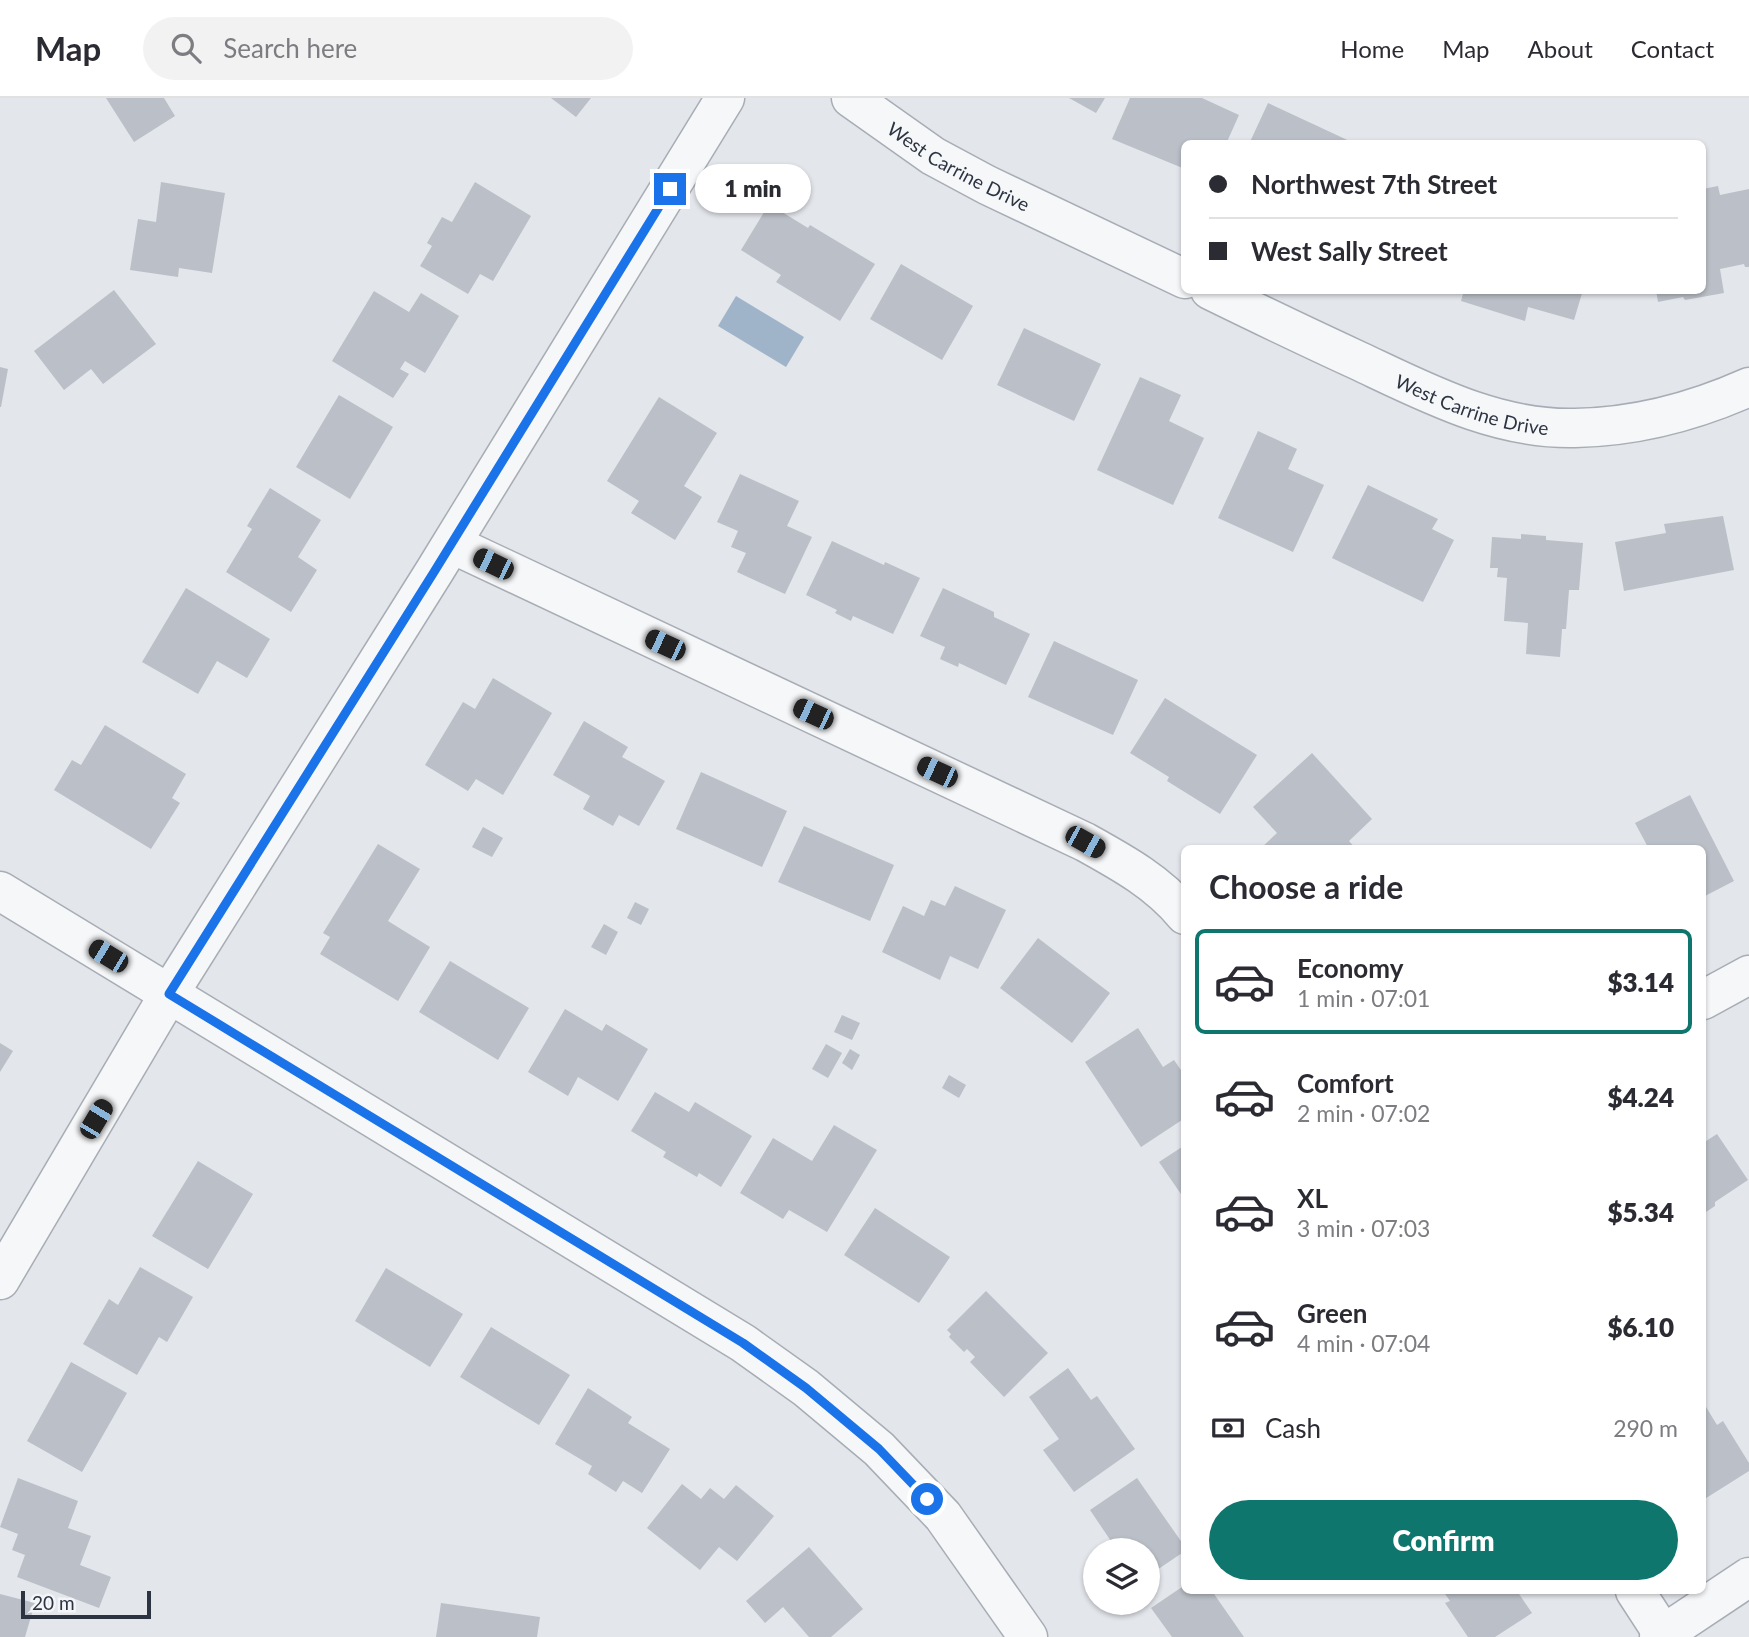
<!DOCTYPE html>
<meta charset="utf-8">
<style>
body{margin:0;font-family:Lato,sans-serif;background:#f2f2f3;color:#2b2b33;height:100vh;display:flex;flex-direction:column;font-size:26px;white-space:nowrap}
*{box-sizing:border-box;margin:0}
p{font-size:23px;color:#7c7c81}
.icon{flex:none;width:38px;height:38px;fill:none;stroke:currentColor;stroke-width:2;stroke-linecap:round;stroke-linejoin:round}
.map{position:relative;flex:1;overflow:hidden}
.panel{position:absolute;left:1181px;top:747px;width:525px;height:749px;display:flex;flex-direction:column;background:#fff;border-radius:10px;box-shadow:0 2px 5px #0004}
.panel>*{flex:none}
.hud{position:absolute;left:1181px;top:42px;width:525px;height:154px;border-radius:10px;box-shadow:0 2px 5px #0004;display:grid;align-content:center;height:154px;padding:0 28px;background:#fff}
.fabs{position:absolute;left:1083px;top:1440px;display:grid;gap:14px}
.fabs a{display:grid;place-items:center;width:77px;height:77px;border-radius:50%;background:#fff;box-shadow:0 2px 5px #0004;font-size:35px}
.scale{position:absolute;left:21px;bottom:18px;width:130px;box-sizing:border-box;padding-left:7px;border:4px solid #2c3442;border-top:0;font-size:19px;line-height:24px;white-space:nowrap;color:#2c3442;-webkit-text-stroke:5px #f3f5f8;paint-order:stroke}
.end{position:absolute;width:32px;height:32px;margin:-16px;border:9px solid #1a73e8;background:#fff;box-shadow:0 0 0 4px #fff}
.from{border-radius:50%}
.bubble{position:absolute;height:49px;border-radius:24px;background:#fff;box-shadow:0 2px 5px #0004;font-size:23px;font-weight:800;line-height:49px;text-align:center}
.car{position:absolute;width:21px;height:42px;margin:-21px -10px;border-radius:9px;box-shadow:0 0 5px 2px #0007;background:linear-gradient(#222 24%,#8ab4d8 0 40%,#222 0 76%,#8ab4d8 0 86%,#222 0)}
.hud b{display:flex;align-items:center;gap:24px;height:66px;font-size:26px}
.hud b+b{border-top:2px solid #e1e1e2}
.hud i{width:18px;height:18px;background:#2b2b33}
ul{padding:0;list-style:none}
li{display:flex;align-items:center;gap:21px;height:105px;margin:0 14px 10px;padding:0 14px;border:4px solid transparent;border-radius:10px}
li div{flex:1}
li b{display:block;font-size:26px}
li em{font-style:normal;font-weight:800}
li.selected{border-color:#0f766e}
li>.icon{width:63px;height:63px;stroke-width:1.5}
h2{padding:0 28px;font-size:32px;line-height:84px}
.pay{display:flex;align-items:center;gap:18px;height:77px;padding:0 28px;font-size:26px}
.pay p{margin-inline-start:auto}
.cta{display:flex;gap:14px;margin-top:auto;padding:14px 28px}
.cta a{flex:1;height:80px;border-radius:42px;background:#0f766e;color:#fff;font-size:28px;font-weight:800;line-height:80px;text-align:center}
header{display:flex;align-items:center;gap:42px;box-sizing:border-box;height:98px;padding:0 35px;background:#fff;border-bottom:2px solid #e1e1e2}
header strong{font-size:33px}
nav{display:flex;gap:38px;margin-inline-start:auto;font-size:24px}
.search{width:490px;height:63px;background:#f2f2f3;display:flex;align-items:center;gap:18px;box-sizing:border-box;padding:0 24px;border-radius:38px;color:#7c7c81;font-size:26px}
.map>svg:first-child{display:block}
.water{fill:#a0b4c9}
.building{fill:#bbbfc7}
.lines{fill:none;stroke-linecap:round;stroke-linejoin:round}
.street-casing{stroke:#a8adb5;stroke-width:41}
.street{stroke:#f6f7f9;stroke-width:38}
.route{stroke:#1a73e8;stroke-width:9}
.labels{text-anchor:middle;dominant-baseline:central;stroke-width:5;stroke-linejoin:round;paint-order:stroke}
.street-label{font-size:19px;fill:#2c3442;stroke:#f3f5f8}
</style>
<header>
<strong>Map</strong>
<div class="search"><svg class="icon" aria-label="search" viewBox="0 0 24 24"><circle cx="10" cy="10" r="6"/><path d="M15 15l6 6"/></svg>Search here</div>
<nav><a>Home</a><a>Map</a><a>About</a><a>Contact</a></nav>
</header>
<div class="map">
<svg width="1749" height="1539" viewBox="0 0 1749 1539">
<rect width="100%" height="100%" fill="#e3e6eb"/>
<path class="water" d="M736,198L804,239L786,269L718,228Z"/>
<path class="building" d="M106,0H164L175,18L134,44Z
M551,0H591L576,19Z
M1069,0H1105L1096,15Z
M1130,0H1202L1239,17L1226,46H1185V71L1112,41Z
M1268,5L1356,46H1249Z
M161,84L225,95L212,175L179,170L178,179L130,172L138,121L156,124Z
M475,84L531,118L493,183L480,176L468,196L420,168L432,148L427,145L442,119L452,124Z
M1718,88L1720,97L1749,91V169H1745L1744,166L1720,171L1724,195L1685,202L1683,199L1658,204L1656,192H1703V91Z
M769,106L808,130L810,127L875,166L840,223L776,184L781,177L741,152Z
M901,166L973,208L942,262L870,221Z
M114,192L156,246L103,286L91,271L64,292L34,253Z
M1464,192H1583L1574,222L1528,209L1525,223L1461,203Z
M374,193L409,214L421,195L459,218L425,275L405,263L400,271L409,276L393,300L332,263Z
M1024,230L1101,266L1074,323L997,287Z
M0,269L8,271L1,309H0Z
M1140,279L1181,297L1169,323L1204,340L1173,407L1097,372Z
M339,297L393,329L350,401L296,369Z
M659,299L717,335L684,388L702,399L675,442L631,415L639,403L607,383Z
M1258,333L1297,351L1288,371L1324,387L1293,454L1218,420Z
M740,376L799,403L787,428L812,439L785,496L737,474L746,455L731,449L738,433L717,424Z
M1368,387L1438,421L1432,431L1454,442L1423,504L1332,460Z
M270,390L321,422L298,459L317,472L291,514L226,474L252,431L247,428Z
M1723,418L1734,472L1624,493L1615,444L1666,435L1664,426Z
M1521,436L1546,438V442L1583,445L1579,492H1569L1566,531H1562L1560,559L1526,556L1528,525L1504,523L1507,480L1497,479L1498,470H1490L1492,439L1521,441Z
M832,443L884,467L885,464L920,480L893,536L853,518L851,523L835,515L837,512L806,497Z
M186,490L270,541L247,580L217,563L198,596L142,564Z
M943,490L994,514V519L1030,536L1006,587L959,565L958,569L940,561L945,549L920,538Z
M1054,543L1138,582L1113,637L1028,599Z
M493,580L552,615L503,697L476,681L468,693L425,667L463,604L475,611Z
M1165,600L1257,657L1220,716L1167,683L1169,679L1130,655Z
M584,623L628,649L622,659L665,683L639,728L619,717L613,728L583,711L590,698L553,677Z
M105,627L186,676L172,700L180,705L151,751L54,692L72,662L81,667Z
M1312,655L1372,721L1349,743L1356,751H1260L1277,735L1253,709Z
M701,674L787,713L762,769L676,731Z
M1690,697L1734,783L1703,799V751H1649L1635,725Z
M804,728L894,767L870,823L778,784Z
M483,729L503,740L492,759L472,749Z
M378,746L420,771L388,823L430,849L398,903L320,856L330,839L323,835Z
M955,788L1006,812L978,871L950,858L940,882L882,854L903,808L924,818L931,802L945,808Z
M635,804L649,811L641,827L627,820Z
M604,826L618,834L606,857L591,849Z
M1038,840L1110,895L1072,945L1000,890Z
M450,863L529,910L498,962L419,914Z
M565,911L602,933L606,926L648,951L618,1003L578,979L568,998L528,974Z
M842,917L860,925L852,942L834,934Z
M1138,930L1163,969L1174,962L1185,978V1020L1141,1049L1085,964Z
M0,945L13,953L0,974Z
M826,946L842,955L828,980L812,971Z
M850,951L860,957L852,972L842,965Z
M949,977L966,987L959,1000L942,990Z
M655,994L689,1014L695,1004L752,1038L721,1089L699,1075L697,1079L663,1059L666,1054L631,1033Z
M834,1027L877,1052L827,1134L789,1112L783,1121L740,1095L773,1040L812,1063Z
M1717,1036L1748,1082L1715,1104V1108L1703,1116V1045Z
M1185,1047V1102L1159,1064Z
M198,1063L253,1096L208,1171L152,1138Z
M875,1110L950,1159L919,1205L844,1157Z
M140,1169L193,1199L167,1244L159,1239L137,1277L83,1246L109,1201L118,1207Z
M386,1170L463,1216L430,1269L355,1223Z
M986,1193L1048,1255L1004,1299L970,1264L975,1259L967,1251L964,1254L949,1239L951,1236L947,1232Z
M491,1229L570,1277L539,1327L460,1279Z
M71,1264L127,1295L82,1374L27,1343Z
M1068,1270L1091,1302L1097,1298L1135,1351L1074,1394L1043,1352L1059,1341L1029,1299Z
M588,1290L632,1319L628,1325L670,1351L642,1395L623,1383L616,1394L588,1376L592,1368L555,1346Z
M1703,1304L1717,1327L1723,1323L1749,1365V1373L1703,1402Z
M18,1380L78,1403L68,1430L91,1438L80,1467L111,1479L99,1510L17,1479L25,1457L12,1452L18,1436L0,1429Z
M1137,1380L1185,1449V1453L1148,1478V1452H1117L1090,1412Z
M682,1386L701,1401L710,1390L724,1401L736,1387L774,1418L737,1463L719,1449L700,1472L647,1430Z
M809,1449L863,1511L831,1539H809L783,1509L765,1525L746,1503Z
M1185,1487V1493H1212L1244,1539H1172L1151,1510Z
M1443,1493H1517L1532,1515L1495,1539H1468L1445,1505L1450,1503Z
M0,1496L35,1505L25,1539H0Z
M441,1505L540,1519L537,1539H436Z"/>
<g class="lines">
<defs>
<g id="street">
<path id="s1" d="M851,0L933,58L987,87L1185,181"/>
<path id="s2" d="M1210,192C1259,216 1309,240 1359,263C1427,295 1497,332 1575,330C1636,329 1693,314 1749,289"/>
<path d="M452,446L1085,744C1121,764 1158,784 1185,817"/>
<path d="M0,793L743,1245L806,1290L879,1351L943,1418L1028,1539"/>
<path d="M1703,902L1749,877"/>
<path d="M0,1182L169,896L434,474L725,0"/>
<path d="M1635,1493L1663,1536"/>
<path d="M1659,1539L1749,1479"/>
</g>
</defs>
<use href="#street" class="street-casing"/>
<use href="#street" class="street"/>
</g>
<g class="lines">
<path class="route" d="M670,91L434,474L169,896L743,1245L806,1290L879,1351L927,1401"/>
</g>
<g class="labels">
<g class="street-label">
<text stroke="none"><textPath href="#s1" startOffset="128">West Carrine Drive</textPath></text>
<text stroke="none"><textPath href="#s2" startOffset="287">West Carrine Drive</textPath></text>
</g>
</g>
</svg>
<div class="fabs">
<a><svg class="icon" aria-label="layers" viewBox="0 0 24 24"><path d="M12 4l9 5-9 5-9-5zM3 14l9 5 9-5"/></svg></a>
</div>
<div class="scale">20 m</div>
<i class="end from" style="left:927px;top:1401px"></i>
<i class="end" style="left:670px;top:91px"></i>
<div class="bubble" style="left:695px;top:66px;width:116px">1 min</div>
<i class="car" style="left:493px;top:466px;rotate:296deg"></i>
<i class="car" style="left:665px;top:547px;rotate:295deg"></i>
<i class="car" style="left:813px;top:616px;rotate:295deg"></i>
<i class="car" style="left:937px;top:674px;rotate:295deg"></i>
<i class="car" style="left:1085px;top:744px;rotate:119deg"></i>
<i class="car" style="left:108px;top:858px;rotate:301deg"></i>
<i class="car" style="left:96px;top:1021px;rotate:31deg"></i>
<div class="hud">
<b><i class="from"></i>Northwest 7th Street</b>
<b><i></i>West Sally Street</b>
</div>
<section class="panel">
<h2>Choose a ride</h2>
<ul>
<li class="selected"><svg class="icon" aria-label="car" viewBox="0 0 24 24"><path d="M5 17H2v-5l4-1 3-4h7l3 4 3 1v5h-3M9 17h6M6 11h13"/><circle cx="7" cy="17" r="2"/><circle cx="17" cy="17" r="2"/></svg><div><b>Economy</b><p>1 min · 07:01</p></div><em>$3.14</em></li>
<li><svg class="icon" aria-label="car" viewBox="0 0 24 24"><path d="M5 17H2v-5l4-1 3-4h7l3 4 3 1v5h-3M9 17h6M6 11h13"/><circle cx="7" cy="17" r="2"/><circle cx="17" cy="17" r="2"/></svg><div><b>Comfort</b><p>2 min · 07:02</p></div><em>$4.24</em></li>
<li><svg class="icon" aria-label="car" viewBox="0 0 24 24"><path d="M5 17H2v-5l4-1 3-4h7l3 4 3 1v5h-3M9 17h6M6 11h13"/><circle cx="7" cy="17" r="2"/><circle cx="17" cy="17" r="2"/></svg><div><b>XL</b><p>3 min · 07:03</p></div><em>$5.34</em></li>
<li><svg class="icon" aria-label="car" viewBox="0 0 24 24"><path d="M5 17H2v-5l4-1 3-4h7l3 4 3 1v5h-3M9 17h6M6 11h13"/><circle cx="7" cy="17" r="2"/><circle cx="17" cy="17" r="2"/></svg><div><b>Green</b><p>4 min · 07:04</p></div><em>$6.10</em></li>
</ul>
<div class="pay"><svg class="icon" aria-label="cash" viewBox="0 0 24 24"><path d="M3 7h18v10H3z"/><circle cx="12" cy="12" r="2"/></svg>Cash<p>290 m</p></div>
<div class="cta"><a>Confirm</a></div>
</section>
</div>
